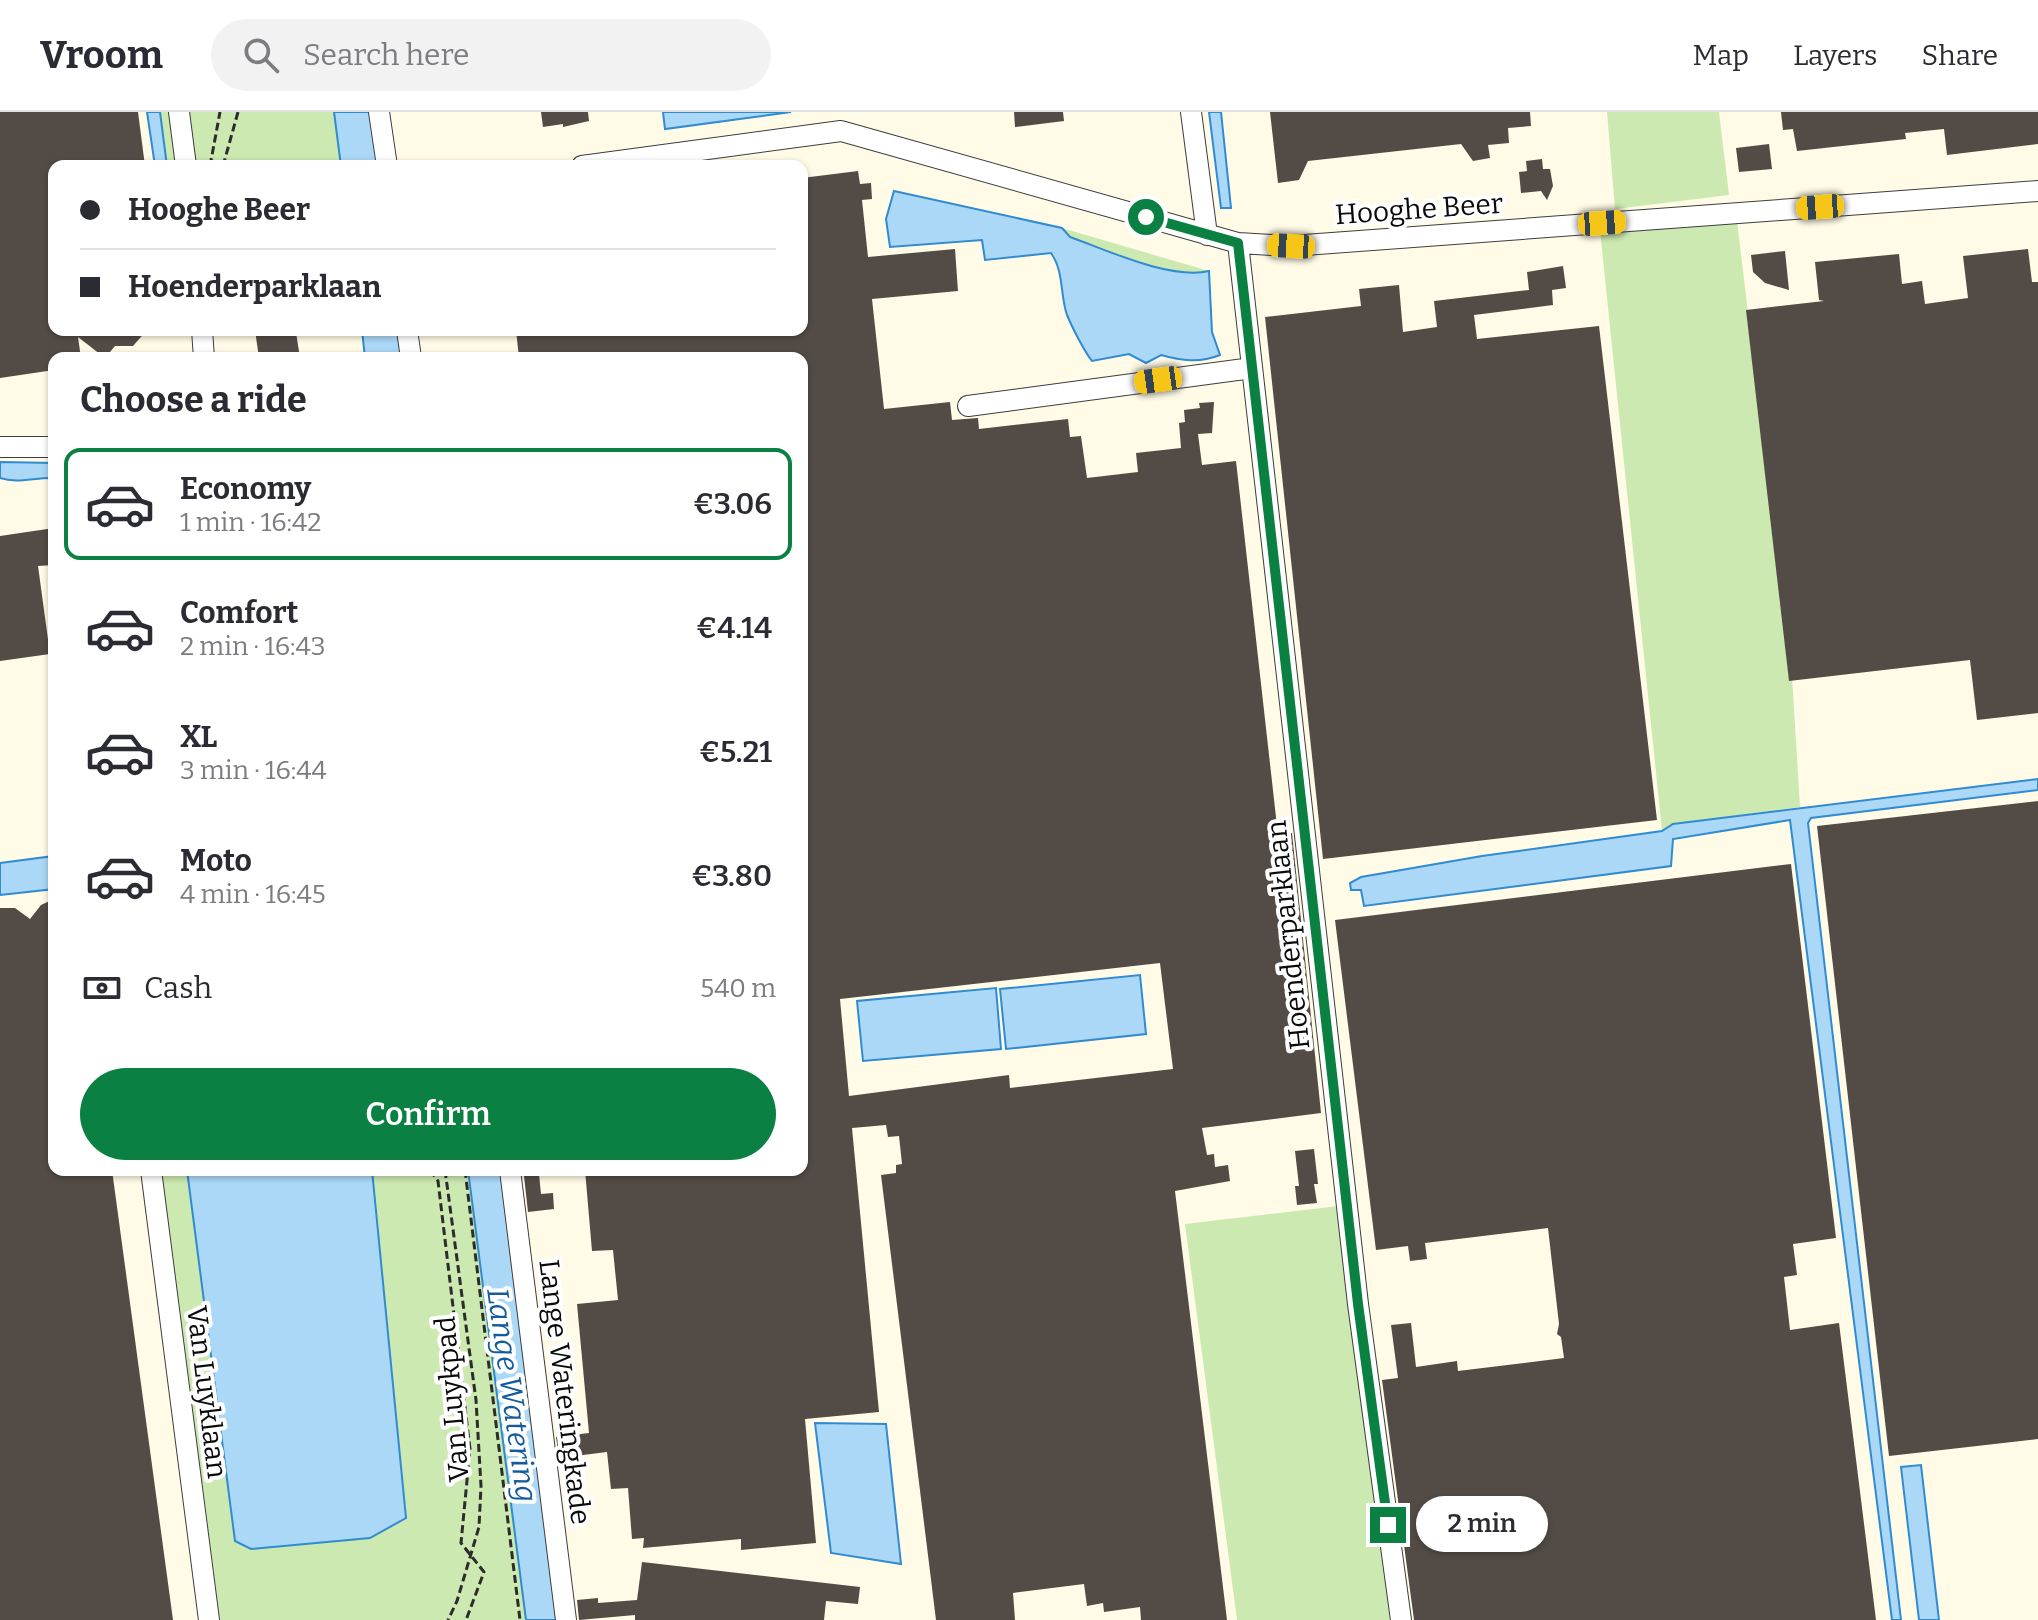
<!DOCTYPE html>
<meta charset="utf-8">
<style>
body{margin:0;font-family:Bitter,serif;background:#f2f2f3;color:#2b2b33;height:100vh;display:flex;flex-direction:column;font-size:30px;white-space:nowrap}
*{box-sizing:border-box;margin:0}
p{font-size:26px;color:#7c7c81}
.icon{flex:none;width:44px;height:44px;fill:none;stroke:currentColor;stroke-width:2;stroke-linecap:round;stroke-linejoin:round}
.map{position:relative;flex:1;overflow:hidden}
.panel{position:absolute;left:48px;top:240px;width:760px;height:824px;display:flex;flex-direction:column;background:#fff;border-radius:16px;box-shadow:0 2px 6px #0004}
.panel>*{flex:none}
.hud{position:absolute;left:48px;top:48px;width:760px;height:176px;border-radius:16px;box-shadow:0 2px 6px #0004;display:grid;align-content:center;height:176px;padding:0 32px;background:#fff}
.end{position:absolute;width:36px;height:36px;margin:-18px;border:10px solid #0b8043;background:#fff;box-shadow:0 0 0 4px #fff}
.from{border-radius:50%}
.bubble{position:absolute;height:56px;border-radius:28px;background:#fff;box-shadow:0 2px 6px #0004;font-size:26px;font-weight:600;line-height:56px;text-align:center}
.car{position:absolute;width:24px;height:48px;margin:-24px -12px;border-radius:10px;box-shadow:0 0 6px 2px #0007;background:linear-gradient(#f5c518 24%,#345 0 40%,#f5c518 0 76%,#345 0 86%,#f5c518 0)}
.hud b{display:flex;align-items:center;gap:28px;height:76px;font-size:30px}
.hud b+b{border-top:2px solid #e1e1e2}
.hud i{width:20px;height:20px;background:#2b2b33}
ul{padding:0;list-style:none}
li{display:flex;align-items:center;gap:24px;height:112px;margin:0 16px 12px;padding:0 16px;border:4px solid transparent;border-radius:16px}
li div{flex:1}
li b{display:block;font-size:30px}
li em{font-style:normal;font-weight:600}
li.current{border-color:#0b8043}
li>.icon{width:72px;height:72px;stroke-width:1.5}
h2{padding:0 32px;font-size:36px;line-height:96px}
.pay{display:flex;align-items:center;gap:20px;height:88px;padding:0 32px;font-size:30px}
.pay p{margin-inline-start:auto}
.button{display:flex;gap:16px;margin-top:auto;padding:16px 32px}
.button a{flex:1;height:92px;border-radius:48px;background:#0b8043;color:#fff;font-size:32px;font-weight:600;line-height:92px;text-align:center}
header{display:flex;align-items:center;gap:48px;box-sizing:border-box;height:112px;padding:0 40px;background:#fff;border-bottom:2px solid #e1e1e2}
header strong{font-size:38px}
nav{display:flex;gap:44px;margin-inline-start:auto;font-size:28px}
.search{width:560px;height:72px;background:#f2f2f3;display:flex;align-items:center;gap:20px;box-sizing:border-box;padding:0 28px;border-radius:44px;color:#7c7c81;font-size:30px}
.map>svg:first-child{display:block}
.green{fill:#cce9b1}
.water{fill:#abd8f7;stroke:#308bd0;stroke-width:2}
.building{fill:#534c46;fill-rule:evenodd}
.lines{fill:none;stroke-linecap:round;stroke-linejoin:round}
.minor-casing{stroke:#3d3d3d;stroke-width:22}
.path{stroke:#2c2c2c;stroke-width:3;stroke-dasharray:8 4;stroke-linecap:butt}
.minor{stroke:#fff;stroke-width:20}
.route{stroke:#0b8043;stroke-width:10}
.labels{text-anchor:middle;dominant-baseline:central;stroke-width:8;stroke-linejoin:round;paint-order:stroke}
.street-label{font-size:28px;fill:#0a0a0a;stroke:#fff}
.water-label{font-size:30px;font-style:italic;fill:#125c9d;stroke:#fff}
</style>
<header>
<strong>Vroom</strong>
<div class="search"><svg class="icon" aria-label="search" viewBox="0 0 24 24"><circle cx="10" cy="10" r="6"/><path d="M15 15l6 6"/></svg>Search here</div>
<nav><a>Map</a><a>Layers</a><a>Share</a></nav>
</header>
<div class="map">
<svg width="2038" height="1508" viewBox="0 0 2038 1508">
<rect width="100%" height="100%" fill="#fffbe7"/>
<path class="green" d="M160,0H334L341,54H167Z
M1607,0H1719L1729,83L1615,97Z
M1737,109L1792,565L1800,695L1673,712L1662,719L1600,118Z
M1062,116L1209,159C1170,168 1107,138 1070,125Z
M160,1058H468L526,1508H220Z
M1339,1094L1390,1508H1237L1185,1112Z"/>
<path class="water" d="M147,0H160L167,54H155Z
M334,0H370L378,54H341Z
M663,0H791L665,17Z
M1209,0H1221L1231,96H1221Z
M894,79L1062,116L1070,125C1107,138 1170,168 1209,159L1212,220L1220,243C1200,251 1182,249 1161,243L1146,251L1129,242L1092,249C1084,239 1072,215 1067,203C1060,183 1064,159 1051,141L985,148L982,128L890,135L886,107Z
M362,218H398L401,246H365Z
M0,350L54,351V366C36,365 17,372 0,366Z
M2038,667V678L1811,706L1808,711L1901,1508H1892L1790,708L1673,727L1671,754L1364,794L1361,778H1351L1350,771L1361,765L1482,744L1662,719L1673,712Z
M54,744V777L0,783V751Z
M1140,863L1146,922L1006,937L1000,877Z
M996,876L1001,937L863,949L857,889Z
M187,1058H372L406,1406L370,1426L251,1437L235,1429Z
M468,1058H502L560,1508H526Z
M815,1311L886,1312L901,1452L831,1441Z
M1921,1353L1939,1508H1919L1901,1355Z"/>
<path class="building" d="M0,0H138L145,54H54V218H147L133,234H115L105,246L78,225L81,246H54V258L0,266Z
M541,0H588L589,9L563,15V12L543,15Z
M1014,0H1063L1064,9L1015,15Z
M1270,0H1530L1531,14L1508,16L1509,31L1488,33L1490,46L1473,49L1461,32L1308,49L1299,68L1278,71Z
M1781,0H2038V32L1947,43L1944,17L1905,21L1906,27L1797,39L1793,17L1783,18Z
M1769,32L1772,57L1739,60L1736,36Z
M1542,47L1543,57H1550L1553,74L1547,88L1541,79L1521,81L1519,60L1527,59L1526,49Z
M858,59L860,72L871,71L872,87L862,88L868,145L955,137L958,179L872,187L884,297L950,290L952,308L978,306L979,317L1068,307L1070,325L1081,324L1087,366L1138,360L1136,341L1181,336L1179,311L1185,310L1184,298L1200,296L1199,291L1214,290L1212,321L1198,322L1202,353L1236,349L1278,723L1292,721L1321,1001L1202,1016L1207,1043L1214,1042L1215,1055L1228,1053L1230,1069L1175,1079L1227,1508H1141L1140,1495L1104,1500L1103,1491L1087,1494L1084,1472L1013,1481L1015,1508H936L881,1063L896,1061V1053L902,1052L899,1024L888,1025L886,1013L852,1016L879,1300L805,1307L816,1431L741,1438V1427L643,1436L644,1426L632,1427L628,1376L611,1377L607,1340L559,1346L556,1325L589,1321L577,1192L618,1188L613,1138L592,1139L585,1058H802V246H519L516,218H802V66ZM1160,851L1173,957L1010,976L1009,963L849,984L840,887Z
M2028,137L2032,170H2038V601L1977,608L1970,548L1789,569L1746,198L1824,189L1819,188L1815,150L1899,142L1902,172L1922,169L1925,192L1968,186L1963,144Z
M1785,139L1789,178L1765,171L1753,160L1751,143Z
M1563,154L1566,176L1552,178L1553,193L1474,203L1477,227L1599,214L1657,708L1323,747L1265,205L1361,194L1359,177L1399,173L1403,220L1437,215L1434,189L1529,178L1527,160Z
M255,218H274V223L296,220L300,246H285V243L259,246Z
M54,416V453L38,454L50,542L0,549V424Z
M2038,689V1327L1889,1344L1817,714Z
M1791,752L1836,1126L1793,1132L1797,1163L1784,1165L1790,1218L1839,1211L1876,1508H1414L1382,1268L1398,1266L1391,1213L1411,1211L1416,1255L1457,1249L1458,1259L1564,1246L1561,1225L1557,1222L1559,1212L1548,1116L1425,1131L1427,1147L1410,1149L1408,1134L1376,1138L1335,808Z
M54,787V1058H112L173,1508H0V796H15L30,807L41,793Z
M1314,1037L1318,1072H1314L1317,1091L1297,1093L1295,1074H1299L1295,1039Z
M539,1062L541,1082L553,1081L554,1097L528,1100L524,1064Z
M642,1450L860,1475L858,1492L826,1489L824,1508H635V1503L579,1508L577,1488L598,1486V1491L637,1488Z"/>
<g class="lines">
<defs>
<path id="minor" d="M179,0L186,54
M379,0L387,54
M1191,0L1207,123
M582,54L841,19L1238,131L1291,134L2038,79
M1238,131L1358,1192L1401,1508
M202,218L204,246
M407,218L411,246
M968,294L1252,256
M0,335H54
M151,1058L209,1508
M510,1058L566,1508"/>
</defs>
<use href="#minor" class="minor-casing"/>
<path class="path" d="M210,54L220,0
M223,54L238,0
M430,1058L438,1069L470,1337L461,1431L484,1460L466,1508
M445,1058L476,1288L481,1374L479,1415L457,1489L448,1508
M465,1058L520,1508"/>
<use href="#minor" class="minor"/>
</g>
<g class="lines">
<path class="route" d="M1146,105L1238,131L1358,1192L1388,1413"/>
</g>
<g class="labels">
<g class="street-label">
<text transform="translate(1419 97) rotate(-4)">Hooghe Beer</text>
<text transform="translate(1288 823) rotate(-96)">Hoenderparklaan</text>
<text transform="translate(207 1280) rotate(83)">Van Luyklaan</text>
<text transform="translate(565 1280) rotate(83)">Lange Wateringkade</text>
<text transform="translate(452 1287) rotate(-95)">Van Luykpad</text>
</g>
<g class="water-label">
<text transform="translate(512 1283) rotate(82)">Lange Watering</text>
</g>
</g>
</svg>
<i class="end from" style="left:1146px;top:105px"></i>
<i class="end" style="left:1388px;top:1413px"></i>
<div class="bubble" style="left:1416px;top:1384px;width:132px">2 min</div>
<i class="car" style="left:1820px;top:95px;rotate:266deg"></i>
<i class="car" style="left:1602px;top:111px;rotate:86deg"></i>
<i class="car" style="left:1291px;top:134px;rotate:273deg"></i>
<i class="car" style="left:1158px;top:268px;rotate:262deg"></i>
<div class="hud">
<b><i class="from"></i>Hooghe Beer</b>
<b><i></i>Hoenderparklaan</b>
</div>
<section class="panel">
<h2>Choose a ride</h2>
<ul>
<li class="current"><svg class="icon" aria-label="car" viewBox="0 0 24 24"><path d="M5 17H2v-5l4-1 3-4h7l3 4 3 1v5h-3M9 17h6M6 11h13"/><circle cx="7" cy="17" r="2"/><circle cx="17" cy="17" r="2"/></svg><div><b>Economy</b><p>1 min · 16:42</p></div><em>€3.06</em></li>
<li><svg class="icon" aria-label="car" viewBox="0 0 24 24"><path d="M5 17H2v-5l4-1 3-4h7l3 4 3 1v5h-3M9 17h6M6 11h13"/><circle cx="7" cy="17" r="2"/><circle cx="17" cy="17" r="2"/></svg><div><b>Comfort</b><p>2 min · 16:43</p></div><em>€4.14</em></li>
<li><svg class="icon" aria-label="car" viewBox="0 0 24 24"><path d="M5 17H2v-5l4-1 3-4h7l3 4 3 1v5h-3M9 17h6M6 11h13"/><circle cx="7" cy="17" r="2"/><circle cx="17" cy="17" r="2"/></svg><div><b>XL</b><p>3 min · 16:44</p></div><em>€5.21</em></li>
<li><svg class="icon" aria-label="car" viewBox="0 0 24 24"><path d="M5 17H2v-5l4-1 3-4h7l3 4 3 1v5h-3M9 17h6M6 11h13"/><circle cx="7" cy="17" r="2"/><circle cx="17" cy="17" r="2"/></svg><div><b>Moto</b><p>4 min · 16:45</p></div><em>€3.80</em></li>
</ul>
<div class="pay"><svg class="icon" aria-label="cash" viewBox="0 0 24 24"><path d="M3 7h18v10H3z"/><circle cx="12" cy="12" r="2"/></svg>Cash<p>540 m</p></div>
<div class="button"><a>Confirm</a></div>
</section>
</div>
